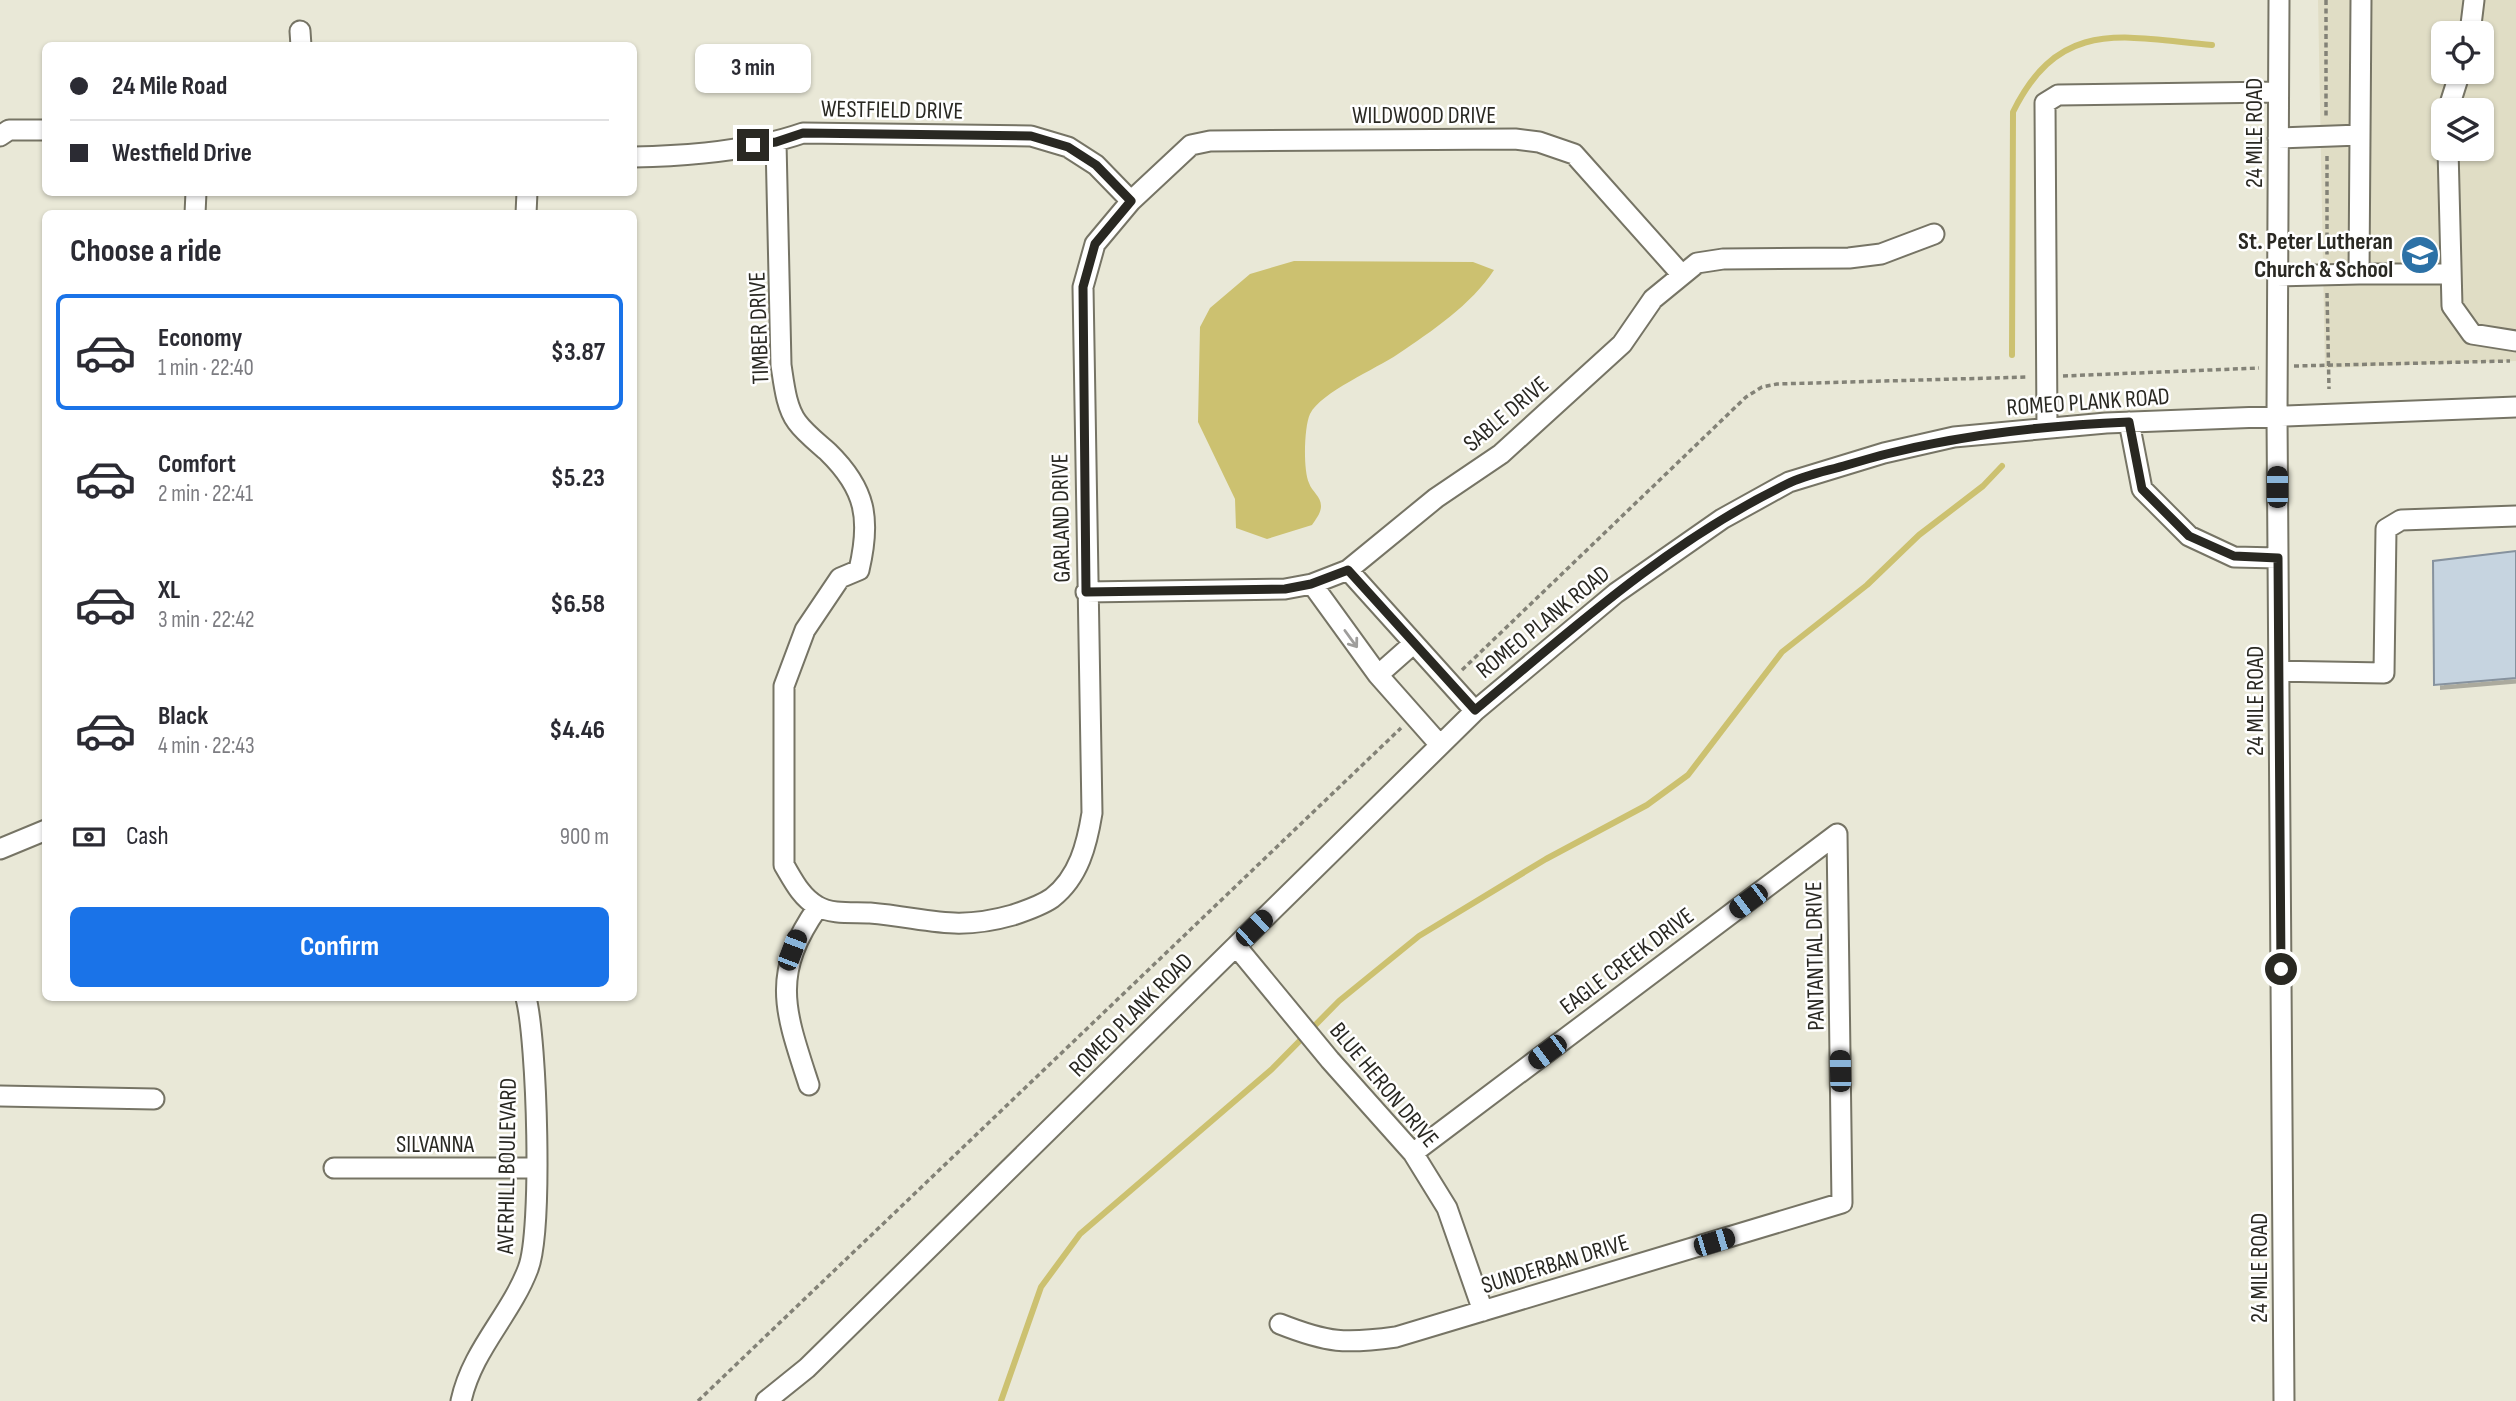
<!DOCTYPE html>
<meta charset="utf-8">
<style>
body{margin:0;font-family:"Sofia Sans Condensed",sans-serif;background:#f2f2f3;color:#2b2b33;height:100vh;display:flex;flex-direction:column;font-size:26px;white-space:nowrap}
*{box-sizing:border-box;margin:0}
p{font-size:23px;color:#7c7c81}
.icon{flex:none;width:38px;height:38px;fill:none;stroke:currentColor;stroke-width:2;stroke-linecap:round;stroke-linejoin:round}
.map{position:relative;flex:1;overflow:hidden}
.details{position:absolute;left:42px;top:210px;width:595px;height:791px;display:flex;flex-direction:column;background:#fff;border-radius:10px;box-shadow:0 2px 5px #0004}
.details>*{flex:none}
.guide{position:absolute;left:42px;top:42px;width:595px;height:154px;border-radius:10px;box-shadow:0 2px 5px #0004;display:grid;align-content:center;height:154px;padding:0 28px;background:#fff}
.buttons{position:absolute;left:2431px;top:21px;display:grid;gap:14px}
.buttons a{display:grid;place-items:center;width:63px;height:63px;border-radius:10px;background:#fff;box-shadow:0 2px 5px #0004;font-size:35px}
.end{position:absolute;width:32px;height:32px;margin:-16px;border:9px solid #292822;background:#fff;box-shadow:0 0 0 4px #fff}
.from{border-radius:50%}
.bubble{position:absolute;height:49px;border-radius:10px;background:#fff;box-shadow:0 2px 5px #0004;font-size:23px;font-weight:700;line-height:49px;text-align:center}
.car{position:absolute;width:21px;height:42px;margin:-21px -10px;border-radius:9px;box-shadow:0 0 5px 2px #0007;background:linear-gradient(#222 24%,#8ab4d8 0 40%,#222 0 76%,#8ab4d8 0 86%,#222 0)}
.guide b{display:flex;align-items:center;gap:24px;height:66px;font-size:26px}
.guide b+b{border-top:2px solid #e1e1e2}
.guide i{width:18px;height:18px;background:#2b2b33}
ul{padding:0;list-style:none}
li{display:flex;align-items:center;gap:21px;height:116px;margin:0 14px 10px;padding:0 14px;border:4px solid transparent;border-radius:10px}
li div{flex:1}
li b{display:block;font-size:26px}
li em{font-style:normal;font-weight:700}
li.current{border-color:#1a73e8}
li>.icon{width:63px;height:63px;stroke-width:1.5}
h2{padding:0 28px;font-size:32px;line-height:84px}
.pay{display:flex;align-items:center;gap:18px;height:77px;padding:0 28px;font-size:26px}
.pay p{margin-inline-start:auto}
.cta{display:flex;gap:14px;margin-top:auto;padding:14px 28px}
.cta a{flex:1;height:80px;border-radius:10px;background:#1a73e8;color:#fff;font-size:28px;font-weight:700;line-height:80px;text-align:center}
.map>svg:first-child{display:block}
.built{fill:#e0ddc5;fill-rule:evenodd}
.water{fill:#ccc170}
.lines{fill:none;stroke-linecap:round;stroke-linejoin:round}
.stream{stroke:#ccc170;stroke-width:6}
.building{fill:#c6d4e0;stroke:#86929e;stroke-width:2;filter:url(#shadow)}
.minor-casing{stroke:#767465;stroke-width:23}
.path{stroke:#838277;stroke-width:3.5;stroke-dasharray:5 3.5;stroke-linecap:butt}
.minor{stroke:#fff;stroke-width:19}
.oneway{stroke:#9f9e9c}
.route{stroke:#292822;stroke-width:9}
.labels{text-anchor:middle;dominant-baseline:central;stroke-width:5;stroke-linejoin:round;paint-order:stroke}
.street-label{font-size:24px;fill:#292822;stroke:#fff}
.poi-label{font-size:24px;font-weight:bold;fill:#292822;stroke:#fff;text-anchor:end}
</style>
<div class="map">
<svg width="2516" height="1401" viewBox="0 0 2516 1401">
<defs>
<filter id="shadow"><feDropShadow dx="7" dy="4" stdDeviation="0" flood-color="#0004"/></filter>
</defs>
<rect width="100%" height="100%" fill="#e9e8d7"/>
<path class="built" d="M2318,0H2516V361L2325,368ZM2443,33H2482V72H2443ZM2443,110H2482V149H2443Z"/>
<path class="water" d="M1294,261L1473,262L1494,270C1471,305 1432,331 1398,354C1376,369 1321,392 1310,414C1304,427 1303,470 1309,483C1312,492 1321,496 1321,506C1321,513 1316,519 1312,525L1267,539L1236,528L1235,499L1198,422L1200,327L1210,308L1250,274Z"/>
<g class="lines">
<path class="stream" d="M2012,355L2013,112C2060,17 2122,37 2212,45
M1001,1401L1041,1287L1080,1234L1272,1069L1339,1001L1419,936L1546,859L1647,805L1688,775L1782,652L1867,585L1919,535L1983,486L2002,466"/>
</g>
<path class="building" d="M2516,551V678L2434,685L2433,561Z"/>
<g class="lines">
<defs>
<path id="minor" d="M2279,0L2277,416L2284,1401
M2361,0L2359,274H2451
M300,31L301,46
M2470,33L2474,0
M2448,110L2460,72
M0,136L9,130H46
M2278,138L2360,135
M776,142L781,365C784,384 786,407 797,422C805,433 818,443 828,452C866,489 871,519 859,570L840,578L805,630L784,686V865C793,880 801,897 817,906C832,915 854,912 870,913C928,918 953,932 1013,915C1025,911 1042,905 1052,898C1079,877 1087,844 1092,813L1083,287L1095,244L1131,201L1191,145L1210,141L1515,139L1539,142L1574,154L1682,275
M2448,149L2452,306L2472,334L2516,341
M634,157C689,156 751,151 803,133L1031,136L1068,147L1096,165L1131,201
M195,214L196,192
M526,214L527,192
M2277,276L2359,274
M2129,422L2142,489L2189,536L2234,557L2278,558
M2047,428L2045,103L2058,95L2278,92
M1348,570L1475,711
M1312,584L1378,675L1440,745
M1086,592L1285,589L1312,584L1348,570L1436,498L1501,454L1622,344L1653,299L1697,263L1723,259L1849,258L1881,254L1934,234
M2279,671L2384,673L2386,529L2401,520L2516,516
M1378,675L1413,644
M0,849L46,830
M1236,946L1330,1060L1413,1153L1447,1208L1483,1311
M809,1085C785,1011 770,975 818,907
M0,1096L154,1099
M1413,1153L1837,834
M334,1168H536
M1280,1324C1328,1343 1345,1344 1396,1337L1842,1203L1837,834
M461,1401C472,1350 510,1316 528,1269C543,1231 537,1040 526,998
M766,1401L807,1368L1475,711L1616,593L1722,519L1789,482L1884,453L1954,437L2106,423L2516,407"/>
</defs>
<use href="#minor" class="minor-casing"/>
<path class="path" d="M2326,0V117
M2327,156V257
M2327,293L2329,389
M2294,366L2510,361
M2063,376L2259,368
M1462,670L1746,397L1762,387L1777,384L2028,377
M698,1401L1401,728"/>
<use href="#minor" class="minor"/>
</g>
<defs><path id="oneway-shaft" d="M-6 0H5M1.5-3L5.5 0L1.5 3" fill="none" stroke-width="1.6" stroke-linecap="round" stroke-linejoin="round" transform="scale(1.75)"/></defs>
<use class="oneway" href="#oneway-shaft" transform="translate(1351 639) rotate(54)"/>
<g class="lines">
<path class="route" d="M753,145L776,142L803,133L1031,136L1068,147L1096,165L1131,201L1095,244L1083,287L1086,592L1285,589L1311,584L1348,570L1475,710C1573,628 1671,540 1787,484C1805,475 1827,471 1847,465C1939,437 2033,426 2129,422L2142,489L2189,536L2234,556L2278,558L2281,969"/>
</g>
<defs>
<symbol id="school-disc" viewBox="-11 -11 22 22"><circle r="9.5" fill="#2c71a6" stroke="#fff"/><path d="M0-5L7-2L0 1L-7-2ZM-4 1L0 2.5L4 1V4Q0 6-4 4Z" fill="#fff"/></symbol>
</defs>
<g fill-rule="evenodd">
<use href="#school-disc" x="2398" y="233" width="44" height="44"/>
</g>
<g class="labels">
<g class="street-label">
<text transform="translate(892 110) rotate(1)">WESTFIELD DRIVE</text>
<text x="1424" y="115">WILDWOOD DRIVE</text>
<text transform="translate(2254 133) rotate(-90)">24 MILE ROAD</text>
<text transform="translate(759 328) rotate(-92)">TIMBER DRIVE</text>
<text transform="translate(2088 402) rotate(-4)">ROMEO PLANK ROAD</text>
<text transform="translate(1506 414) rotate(-40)">SABLE DRIVE</text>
<text transform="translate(1061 518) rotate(-91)">GARLAND DRIVE</text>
<text transform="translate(1543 622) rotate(-39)">ROMEO PLANK ROAD</text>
<text transform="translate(2255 701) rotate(-90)">24 MILE ROAD</text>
<text transform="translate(1815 956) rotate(-91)">PANTANTIAL DRIVE</text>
<text transform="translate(1627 961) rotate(-37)">EAGLE CREEK DRIVE</text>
<text transform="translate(1131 1015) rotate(-45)">ROMEO PLANK ROAD</text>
<text transform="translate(1384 1085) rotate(50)">BLUE HERON DRIVE</text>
<text x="435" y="1144">SILVANNA</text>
<text transform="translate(507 1166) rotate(-89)">AVERHILL BOULEVARD</text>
<text transform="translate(1555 1264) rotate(-17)">SUNDERBAN DRIVE</text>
<text transform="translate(2259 1268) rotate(-90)">24 MILE ROAD</text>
</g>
<g class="poi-label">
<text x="2393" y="241">St. Peter Lutheran<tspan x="2393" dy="28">Church &amp; School</tspan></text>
</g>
</g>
</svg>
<div class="buttons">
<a><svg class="icon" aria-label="locate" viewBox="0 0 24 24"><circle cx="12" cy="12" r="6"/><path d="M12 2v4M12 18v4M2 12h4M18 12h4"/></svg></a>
<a><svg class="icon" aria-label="layers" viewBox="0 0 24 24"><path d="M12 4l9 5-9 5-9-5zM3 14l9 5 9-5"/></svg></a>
</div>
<i class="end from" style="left:2281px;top:969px"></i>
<i class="end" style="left:753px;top:145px"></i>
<div class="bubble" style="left:695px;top:44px;width:116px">3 min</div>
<i class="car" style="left:2277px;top:487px;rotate:0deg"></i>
<i class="car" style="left:1748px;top:901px;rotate:233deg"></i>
<i class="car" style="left:1254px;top:928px;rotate:46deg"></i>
<i class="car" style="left:792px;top:950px;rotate:21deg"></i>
<i class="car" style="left:1547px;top:1052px;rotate:233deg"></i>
<i class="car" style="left:1840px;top:1071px;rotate:359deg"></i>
<i class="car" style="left:1714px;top:1242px;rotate:73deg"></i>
<div class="guide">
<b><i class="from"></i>24 Mile Road</b>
<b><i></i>Westfield Drive</b>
</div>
<section class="details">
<h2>Choose a ride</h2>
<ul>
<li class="current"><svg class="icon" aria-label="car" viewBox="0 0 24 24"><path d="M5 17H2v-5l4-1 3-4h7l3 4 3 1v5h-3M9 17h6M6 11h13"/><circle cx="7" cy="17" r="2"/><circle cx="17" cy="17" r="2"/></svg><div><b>Economy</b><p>1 min · 22:40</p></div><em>$3.87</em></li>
<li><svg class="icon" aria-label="car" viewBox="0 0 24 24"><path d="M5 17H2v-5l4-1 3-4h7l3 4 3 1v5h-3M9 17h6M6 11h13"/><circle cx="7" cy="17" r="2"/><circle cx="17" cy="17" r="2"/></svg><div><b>Comfort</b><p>2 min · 22:41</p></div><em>$5.23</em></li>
<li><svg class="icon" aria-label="car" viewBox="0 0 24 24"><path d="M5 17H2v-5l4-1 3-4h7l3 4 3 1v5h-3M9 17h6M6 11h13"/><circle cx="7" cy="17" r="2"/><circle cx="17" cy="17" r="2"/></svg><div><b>XL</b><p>3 min · 22:42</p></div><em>$6.58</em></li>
<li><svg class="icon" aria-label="car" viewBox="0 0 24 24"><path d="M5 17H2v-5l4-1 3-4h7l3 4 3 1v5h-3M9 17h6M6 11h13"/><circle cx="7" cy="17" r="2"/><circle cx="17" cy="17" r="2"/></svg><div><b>Black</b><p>4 min · 22:43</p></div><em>$4.46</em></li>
</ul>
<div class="pay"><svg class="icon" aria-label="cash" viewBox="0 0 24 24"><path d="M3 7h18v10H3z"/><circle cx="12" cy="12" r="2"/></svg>Cash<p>900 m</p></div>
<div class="cta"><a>Confirm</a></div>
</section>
</div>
